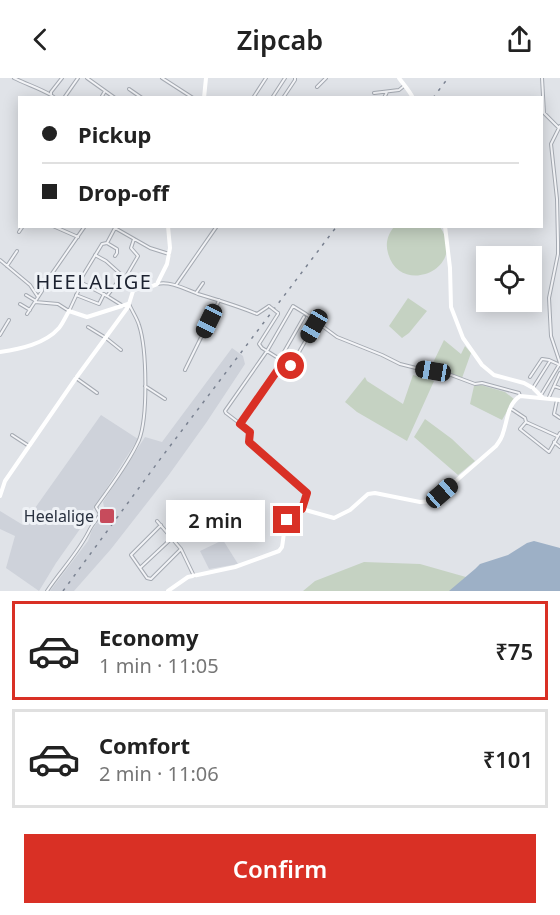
<!DOCTYPE html>
<meta charset="utf-8">
<style>
body{margin:0;font-family:"Noto Sans",sans-serif;background:#f6f6f6;color:#222;height:100vh;display:flex;flex-direction:column;font-size:22px;white-space:nowrap}
*{box-sizing:border-box;margin:0}
p{font-size:20px;color:#767676}
.icon{flex:none;width:33px;height:33px;fill:none;stroke:currentColor;stroke-width:2;stroke-linecap:round;stroke-linejoin:round}
.map{position:relative;height:513px;overflow:hidden}
.details{display:flex;flex-direction:column;background:#fff;flex:1}
.details>*{flex:none}
.hud{position:absolute;left:18px;top:18px;width:525px;height:132px;border-radius:0px;box-shadow:0 3px 15px #0003;display:grid;align-content:center;height:132px;padding:0 24px;background:#fff}
.buttons{position:absolute;left:476px;top:168px;display:grid;gap:12px}
.buttons a{display:grid;place-items:center;width:66px;height:66px;border-radius:0px;background:#fff;box-shadow:0 3px 15px #0003;font-size:30px}
.end{position:absolute;width:27px;height:27px;margin:-14px;border:8px solid #d93025;background:#fff;box-shadow:0 0 0 3px #fff}
.from{border-radius:50%}
.bubble{position:absolute;height:42px;border-radius:0px;background:#fff;box-shadow:0 3px 15px #0003;font-size:20px;font-weight:600;line-height:42px;text-align:center}
.car{position:absolute;width:18px;height:36px;margin:-18px -9px;border-radius:8px;box-shadow:0 0 4px 2px #0007;background:linear-gradient(#222 24%,#8ab4d8 0 40%,#222 0 76%,#8ab4d8 0 86%,#222 0)}
.hud b{display:flex;align-items:center;gap:21px;height:57px;font-size:22px}
.hud b+b{border-top:2px solid #e0e0e0}
.hud i{width:15px;height:15px;background:#222}
ul{padding:10px 0 0;list-style:none}
li{display:flex;align-items:center;gap:18px;height:99px;margin:0 12px 9px;padding:0 12px;border:3px solid #e0e0e0;border-radius:0px}
li div{flex:1}
li b{display:block;font-size:22px}
li em{font-style:normal;font-weight:600}
li.on{border-color:#d93025}
li>.icon{width:54px;height:54px;stroke-width:1.5}
.primary-button{display:flex;gap:12px;margin-top:auto;padding:12px 24px}
.primary-button a{flex:1;height:69px;border-radius:0px;background:#d93025;color:#fff;font-size:24px;font-weight:600;line-height:69px;text-align:center}
header{display:flex;justify-content:space-between;align-items:center;height:78px;padding:0 24px;background:#fff;font-size:27px;font-weight:600}
.map>svg:first-child{display:block}
.built{fill:#ced2da}
.green{fill:#c5d2c2}
.water{fill:#9db0c6}
.lines{fill:none;stroke-linecap:round;stroke-linejoin:round}
.street-casing{stroke:#a5aab2;stroke-width:4}
.street{stroke:#f3f4f7;stroke-width:2}
.secondary{stroke:#fff;stroke-width:4}
.rail{stroke:#7a8291;stroke-width:1.5;stroke-dasharray:3 6;stroke-linecap:butt}
.street-bridge-casing{stroke:#a5aab2;stroke-width:4;stroke-linecap:butt}
.street-bridge{stroke:#f3f4f7;stroke-width:2}
.route{stroke:#d93025;stroke-width:8}
.poi-dot{fill:#c74b5c;stroke:#eff2f6;stroke-width:2}
.labels{text-anchor:middle;dominant-baseline:central;stroke-width:6;stroke-linejoin:round;paint-order:stroke}
.poi-label{font-size:16px;fill:#29313f;stroke:#eff2f6;text-anchor:end}
.quarter-label{font-size:20px;letter-spacing:1.5px;fill:#1c2230;stroke:#eff2f6}
</style>
<header><svg class="icon" aria-label="back" viewBox="0 0 24 24"><path d="M15 5l-7 7 7 7"/></svg>Zipcab<svg class="icon" aria-label="share" viewBox="0 0 24 24"><path d="M12 15V3M7 8l5-5 5 5M5 13v7h14v-7"/></svg></header>
<div class="map">
<svg width="560" height="513" viewBox="0 0 560 513">
<rect width="100%" height="100%" fill="#e0e3e8"/>
<path class="built" d="M232,270L243,278L245,286L206,345L168,398L111,471L74,513H50L88,463L92,452L102,438L104,429L103,424L145,359L162,364Z
M101,337L138,361L87,441L56,485L39,513L6,490L15,458L0,451V433L23,447Z
M223,462L238,486L209,491L200,473Z"/>
<path class="green" d="M394,149H440C469,192 399,219 388,175C385,165 388,156 394,149Z
M408,220L427,233L409,255L402,260L389,248Z
M444,262L461,276L465,268L471,275L462,300L444,292L430,291Z
M413,297L434,303L407,363L357,334L345,324L365,299L367,303L403,326Z
M481,307L505,314L514,321L502,342L470,326L474,308Z
M425,341L452,361L475,383L458,397L414,359Z
M364,484L420,486L480,503V513H303L315,503Z"/>
<path class="water" d="M534,463L560,470V513H449L475,491L480,486L508,477L527,465Z"/>
<g class="lines">
<defs>
<path id="street" d="M14,0C26,6 39,10 51,17
M87,0L115,20
M162,0L193,20
M542,0L544,35L559,50
M317,9L326,0
M129,11L142,20
M374,15L399,12L404,8
M55,20L51,17V14L62,0
M64,20L78,0
M101,20L105,13
M253,20L266,0
M272,20L285,0
M283,20L295,2V0
M384,20L387,14
M560,48L551,66L557,121L558,164V176L549,220L551,258L560,285
M53,148L78,159
M19,154L23,148
M107,165L117,171V175L115,178
M95,177L106,183L125,200
M0,182L30,207L38,219
M7,188L17,173
M53,195L59,199
M48,202L59,210
M124,202L137,211
M82,205L107,218L123,228
M157,206C171,203 185,211 198,216C218,222 238,228 257,236L269,228
M176,207L217,148
M196,215L203,205
M26,217L36,223
M76,217L99,226L104,216
M107,218L116,206L122,204L124,202L138,178L131,170L134,161
M35,224L58,226L69,233L82,205V199L102,166L107,165L115,150L150,170L169,176
M20,226L30,232
M278,235V236L259,266L262,270L291,288L314,248
M27,236L42,213V210L85,148
M88,249L106,260L121,272
M0,257L9,242
M280,281L304,239
M185,292L217,227L219,222
M530,299L542,281L549,282L560,287
M76,300L97,315
M145,308L165,321
M554,308L560,310
M533,310L550,283
M541,317L559,287
M549,319L560,295
M557,322L554,336L560,340
M510,330L525,340L526,344
M241,345L284,283
M12,357L29,368
M557,358L526,344L520,351L549,374L560,355
M554,364L560,369
M303,430L307,417L306,414L249,364L251,354L226,335L225,333L267,273L293,228L306,236L337,259L382,277L400,286L420,291L443,294L475,306L482,305L519,315L520,318
M157,443L181,471L194,498
M161,447L131,477L147,500L151,501L181,471
M141,489L172,460
M47,513C61,492 79,474 90,451C93,445 98,441 100,436L96,429C110,409 129,385 139,362C148,339 147,271 139,247C137,240 132,233 129,226"/>
</defs>
<use href="#street" class="street-casing"/>
<use href="#street" class="street"/>
<path class="secondary" d="M399,0C404,7 409,12 413,20
M204,20L206,0
M445,148L450,190L451,229L463,260L482,287L494,297L524,305L533,310L543,320
M0,274C20,271 45,266 59,250C63,245 66,238 69,233L87,239L128,226
M0,418L5,403L76,300L128,229L133,213C140,208 149,211 157,206L167,186L170,170L168,148
M168,513L188,499L235,489L279,473L282,469C285,452 283,436 302,431L334,440L350,432L368,416L375,415L420,424L432,423L442,415L496,368C499,364 502,360 503,355C508,341 507,327 520,318L560,322"/>
<path class="rail" d="M433,20L448,0
M63,513L161,380L337,148"/>
<defs>
<path id="street-bridge" d="M269,228L278,235"/>
</defs>
<use href="#street-bridge" class="street-bridge-casing"/>
<use href="#street-bridge" class="street-bridge"/>
</g>
<g class="lines">
<path class="route" d="M287,442L290,436L302,431L307,415L249,364L250,354L240,346L284,283L291,288"/>
</g>
<rect class="poi-dot" x="99" y="430" width="16" height="16" rx="3"/>
<g class="labels">
<g class="poi-label">
<text x="94" y="438">Heelalige</text>
</g>
<g class="quarter-label">
<text x="94" y="203">HEELALIGE</text>
</g>
</g>
</svg>
<div class="buttons">
<a><svg class="icon" aria-label="locate" viewBox="0 0 24 24"><circle cx="12" cy="12" r="6"/><path d="M12 2v4M12 18v4M2 12h4M18 12h4"/></svg></a>
</div>
<i class="end from" style="left:291px;top:288px"></i>
<i class="end" style="left:287px;top:442px"></i>
<div class="bubble" style="left:166px;top:422px;width:99px">2 min</div>
<i class="car" style="left:209px;top:243px;rotate:206deg"></i>
<i class="car" style="left:314px;top:248px;rotate:210deg"></i>
<i class="car" style="left:433px;top:293px;rotate:279deg"></i>
<i class="car" style="left:442px;top:415px;rotate:49deg"></i>
<div class="hud">
<b><i class="from"></i>Pickup</b>
<b><i></i>Drop-off</b>
</div>
</div>
<section class="details">
<ul>
<li class="on"><svg class="icon" aria-label="car" viewBox="0 0 24 24"><path d="M5 17H2v-5l4-1 3-4h7l3 4 3 1v5h-3M9 17h6M6 11h13"/><circle cx="7" cy="17" r="2"/><circle cx="17" cy="17" r="2"/></svg><div><b>Economy</b><p>1 min · 11:05</p></div><em>₹75</em></li>
<li><svg class="icon" aria-label="car" viewBox="0 0 24 24"><path d="M5 17H2v-5l4-1 3-4h7l3 4 3 1v5h-3M9 17h6M6 11h13"/><circle cx="7" cy="17" r="2"/><circle cx="17" cy="17" r="2"/></svg><div><b>Comfort</b><p>2 min · 11:06</p></div><em>₹101</em></li>
</ul>
<div class="primary-button"><a>Confirm</a></div>
</section>
